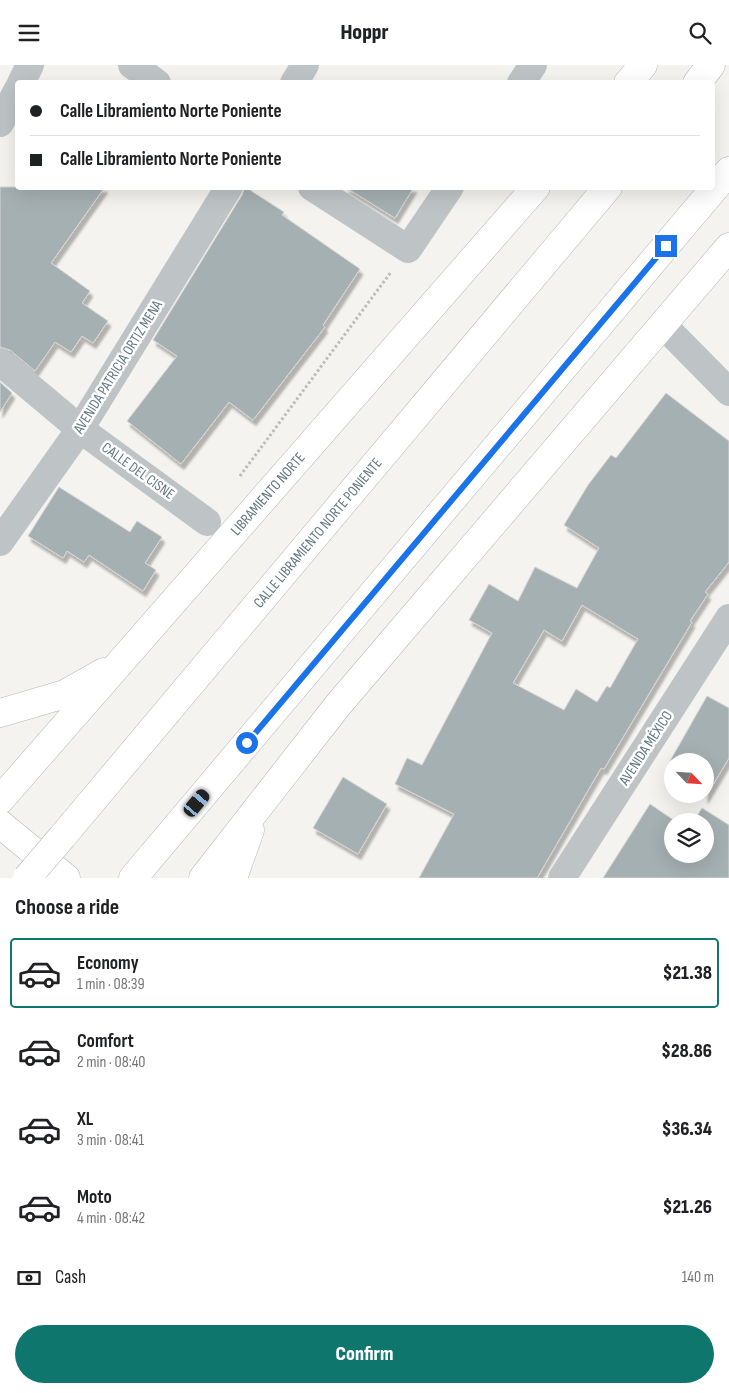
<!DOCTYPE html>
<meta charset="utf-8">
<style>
body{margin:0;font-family:"Sofia Sans Condensed",sans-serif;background:#f6f6f6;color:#202124;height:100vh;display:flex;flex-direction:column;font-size:19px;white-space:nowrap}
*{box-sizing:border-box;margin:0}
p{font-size:16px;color:#757577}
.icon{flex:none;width:28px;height:28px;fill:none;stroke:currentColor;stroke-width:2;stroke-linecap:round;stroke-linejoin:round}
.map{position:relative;height:813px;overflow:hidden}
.side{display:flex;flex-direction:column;background:#fff;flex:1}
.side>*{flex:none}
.top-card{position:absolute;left:15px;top:15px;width:700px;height:110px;border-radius:5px;box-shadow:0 5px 20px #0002;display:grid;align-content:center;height:110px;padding:0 15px;background:#fff}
.needle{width:32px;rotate:115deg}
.buttons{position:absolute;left:664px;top:688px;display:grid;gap:10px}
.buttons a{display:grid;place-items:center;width:50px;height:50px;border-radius:50%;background:#fff;box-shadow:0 5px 20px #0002;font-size:25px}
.end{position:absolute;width:22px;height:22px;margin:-11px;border:6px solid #1a73e8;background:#fff;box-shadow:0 0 0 2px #fff}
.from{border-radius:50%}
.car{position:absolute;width:15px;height:30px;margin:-15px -8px;border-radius:6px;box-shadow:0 0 4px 1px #0007;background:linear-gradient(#222 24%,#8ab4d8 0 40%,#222 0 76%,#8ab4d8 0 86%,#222 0)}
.top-card b{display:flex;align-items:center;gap:18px;height:48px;font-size:19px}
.top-card b+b{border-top:1px solid #e0e0e0}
.top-card i{width:12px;height:12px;background:#202124}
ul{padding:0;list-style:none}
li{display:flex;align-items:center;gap:15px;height:70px;margin:0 10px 8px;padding:0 5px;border:2px solid transparent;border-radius:5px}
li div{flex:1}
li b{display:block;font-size:19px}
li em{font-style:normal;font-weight:800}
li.selected{border-color:#0f766e}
li>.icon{width:45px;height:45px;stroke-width:1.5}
h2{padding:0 15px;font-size:22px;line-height:60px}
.pay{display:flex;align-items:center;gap:12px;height:55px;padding:0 15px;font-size:19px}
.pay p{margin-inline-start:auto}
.button{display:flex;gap:10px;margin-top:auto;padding:10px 15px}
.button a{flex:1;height:58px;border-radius:30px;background:#0f766e;color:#fff;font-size:20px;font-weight:800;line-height:58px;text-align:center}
header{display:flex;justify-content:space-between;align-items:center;height:65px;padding:0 15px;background:#fff;font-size:22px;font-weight:800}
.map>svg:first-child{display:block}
.building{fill:#a5b0b3;stroke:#d5d5d2;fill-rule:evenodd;filter:url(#shadow)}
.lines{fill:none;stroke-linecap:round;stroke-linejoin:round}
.secondary-casing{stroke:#b1b8bb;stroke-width:29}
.highway-casing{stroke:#b3b8ba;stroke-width:29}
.path{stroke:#b8bcbe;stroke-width:3;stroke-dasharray:2.5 2.5;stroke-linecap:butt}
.street{stroke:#bec4c6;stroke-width:28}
.secondary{stroke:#fff;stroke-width:28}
.highway{stroke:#fff;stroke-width:28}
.highway-bridge-casing{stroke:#b3b8ba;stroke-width:29;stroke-linecap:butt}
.highway-bridge{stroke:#fff;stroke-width:28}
.route{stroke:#1a73e8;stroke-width:6}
.labels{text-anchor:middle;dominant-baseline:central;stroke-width:5;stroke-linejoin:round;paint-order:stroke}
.street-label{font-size:15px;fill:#617882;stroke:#fff}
</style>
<header><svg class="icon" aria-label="menu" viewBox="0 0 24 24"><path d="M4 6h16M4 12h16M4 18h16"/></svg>Hoppr<svg class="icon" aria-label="search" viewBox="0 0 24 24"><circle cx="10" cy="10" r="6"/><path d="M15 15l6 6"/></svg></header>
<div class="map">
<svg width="729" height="813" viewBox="0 0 729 813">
<defs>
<filter id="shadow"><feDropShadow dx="3" dy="5.5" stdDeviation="1" flood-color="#0004"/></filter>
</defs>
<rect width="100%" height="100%" fill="#f4f3ef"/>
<path class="building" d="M0,122H105L51,198L90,226L82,238L108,256L93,278L82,271L71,287L55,277L35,306L10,285L0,282Z
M245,122L284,147L282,150L360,204L323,260L325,262L253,355L229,337L181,399L127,356L177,291L153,275L242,130Z
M345,122H414L395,153Z
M0,317L12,328L0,347Z
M666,328L729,376V497L705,527L708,529L690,556L692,557L604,704L601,703L537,813H419L454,749L395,719L407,693L422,700L492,568L469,555L489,519L518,536L535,502L577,523L599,483L564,460L588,420L611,390L616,393ZM582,540L638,574L610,623L607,621L597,637L576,624L564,645L513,618L544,565L562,576Z
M59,422L130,467L137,456L162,472L145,498L156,505L143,526L89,490L84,497L67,486L63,493L28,471Z
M707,631L729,643V693L705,733V696H670Z
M343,712L387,739L358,789L313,763Z
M650,739L675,756H672V789H705V756H694L702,743L729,760V813H603Z"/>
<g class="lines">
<defs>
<path id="secondary" d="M628,18L643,0
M0,648L65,629L104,607
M0,735L536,122
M0,759L66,813
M203,813L338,640L729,182
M233,813L250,765"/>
<path id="highway" d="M697,18L711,0
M62,772L608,122
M133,813L729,106"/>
</defs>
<use href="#secondary" class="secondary-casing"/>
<use href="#highway" class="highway-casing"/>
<path class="path" d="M240,411L391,207"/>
<path class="street" d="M132,0L157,18
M21,18L30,0
M294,18L305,0
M521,18L533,0
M0,58L18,24
M312,122L408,184L450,122
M663,260L729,327
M0,297L80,364L207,457
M0,477L80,364L229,122
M562,813L729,553"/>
<use href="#secondary" class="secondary"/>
<use href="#highway" class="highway"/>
<defs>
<path id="highway-bridge" d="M27,813L62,772"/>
</defs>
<use href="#highway-bridge" class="highway-bridge-casing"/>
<use href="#highway-bridge" class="highway-bridge"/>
</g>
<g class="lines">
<path class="route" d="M247,678L666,181"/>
</g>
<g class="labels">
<g class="street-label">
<text transform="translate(118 302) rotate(-58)">AVENIDA PATRICIA ORTIZ MENA</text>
<text transform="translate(138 406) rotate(36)">CALLE DEL CISNE</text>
<text transform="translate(268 429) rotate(-49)">LIBRAMIENTO NORTE</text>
<text transform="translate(318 468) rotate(-50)">CALLE LIBRAMIENTO NORTE PONIENTE</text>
<text transform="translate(646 683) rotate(-57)">AVENIDA MÉXICO</text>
</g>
</g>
</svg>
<div class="buttons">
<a><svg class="needle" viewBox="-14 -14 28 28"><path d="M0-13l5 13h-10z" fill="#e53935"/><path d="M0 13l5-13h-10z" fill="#757577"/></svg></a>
<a><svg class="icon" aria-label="layers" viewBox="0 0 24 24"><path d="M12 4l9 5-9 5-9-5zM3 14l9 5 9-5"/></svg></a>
</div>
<i class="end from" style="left:247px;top:678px"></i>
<i class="end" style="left:666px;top:181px"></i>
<i class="car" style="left:197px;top:738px;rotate:40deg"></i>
<div class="top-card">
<b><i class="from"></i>Calle Libramiento Norte Poniente</b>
<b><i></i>Calle Libramiento Norte Poniente</b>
</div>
</div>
<section class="side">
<h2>Choose a ride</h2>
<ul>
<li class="selected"><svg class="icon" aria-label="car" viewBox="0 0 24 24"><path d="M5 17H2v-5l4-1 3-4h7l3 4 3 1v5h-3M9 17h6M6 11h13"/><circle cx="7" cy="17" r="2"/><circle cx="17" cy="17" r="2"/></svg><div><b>Economy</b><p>1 min · 08:39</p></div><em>$21.38</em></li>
<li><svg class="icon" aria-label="car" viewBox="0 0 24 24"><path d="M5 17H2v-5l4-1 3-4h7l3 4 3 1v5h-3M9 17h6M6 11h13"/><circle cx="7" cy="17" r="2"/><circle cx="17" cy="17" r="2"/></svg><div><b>Comfort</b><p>2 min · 08:40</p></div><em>$28.86</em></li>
<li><svg class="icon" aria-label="car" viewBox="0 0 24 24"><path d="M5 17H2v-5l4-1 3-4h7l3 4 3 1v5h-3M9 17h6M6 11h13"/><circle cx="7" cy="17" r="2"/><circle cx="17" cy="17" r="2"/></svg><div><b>XL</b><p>3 min · 08:41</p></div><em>$36.34</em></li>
<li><svg class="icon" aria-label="car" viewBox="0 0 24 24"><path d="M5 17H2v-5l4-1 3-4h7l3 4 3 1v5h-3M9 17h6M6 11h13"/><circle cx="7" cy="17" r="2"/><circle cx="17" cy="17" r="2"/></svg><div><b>Moto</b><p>4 min · 08:42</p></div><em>$21.26</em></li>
</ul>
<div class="pay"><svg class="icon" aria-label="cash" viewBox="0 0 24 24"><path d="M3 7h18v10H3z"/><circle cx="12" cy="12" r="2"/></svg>Cash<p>140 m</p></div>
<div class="button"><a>Confirm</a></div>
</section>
